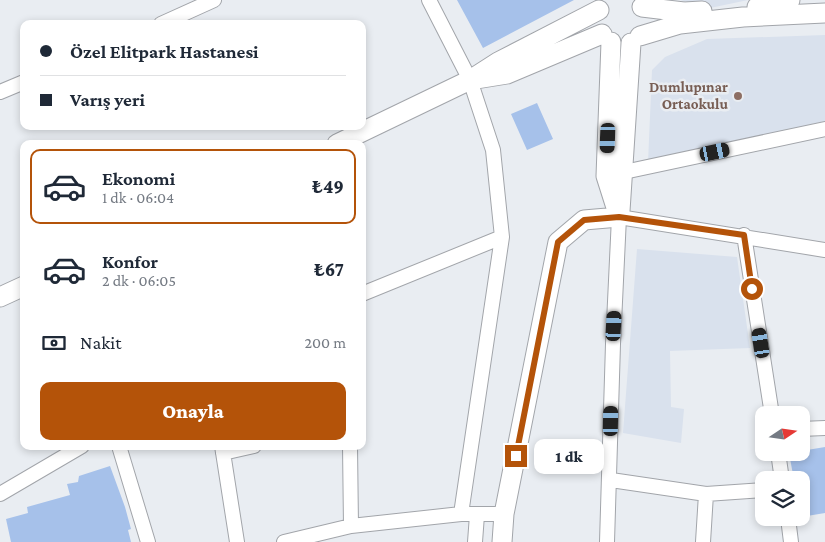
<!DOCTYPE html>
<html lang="tr">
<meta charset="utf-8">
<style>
body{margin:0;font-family:"Crimson Pro",serif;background:#f2f2f3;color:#1f2937;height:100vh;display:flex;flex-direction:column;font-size:19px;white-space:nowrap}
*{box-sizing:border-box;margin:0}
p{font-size:16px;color:#747a83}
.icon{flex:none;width:28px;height:28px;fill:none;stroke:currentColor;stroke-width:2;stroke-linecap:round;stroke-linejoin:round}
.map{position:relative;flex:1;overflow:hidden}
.panel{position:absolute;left:20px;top:140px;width:346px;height:310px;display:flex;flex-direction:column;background:#fff;border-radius:10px;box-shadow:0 2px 8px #0003}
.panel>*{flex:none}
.banner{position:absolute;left:20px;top:20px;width:346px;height:110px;border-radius:10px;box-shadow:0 2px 8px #0003;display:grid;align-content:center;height:110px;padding:0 20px;background:#fff}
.needle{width:32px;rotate:77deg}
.tools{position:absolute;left:755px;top:406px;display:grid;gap:10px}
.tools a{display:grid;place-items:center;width:55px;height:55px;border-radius:10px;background:#fff;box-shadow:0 2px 8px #0003;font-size:25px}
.end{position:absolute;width:22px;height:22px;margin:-11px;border:6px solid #b45309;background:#fff;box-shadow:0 0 0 2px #fff}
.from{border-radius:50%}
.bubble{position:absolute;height:35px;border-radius:10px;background:#fff;box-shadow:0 2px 8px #0003;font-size:16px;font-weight:800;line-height:35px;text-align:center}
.car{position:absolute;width:15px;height:30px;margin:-15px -8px;border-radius:6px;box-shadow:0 0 4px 1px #0007;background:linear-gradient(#222 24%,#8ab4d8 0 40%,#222 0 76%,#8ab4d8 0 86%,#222 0)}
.banner b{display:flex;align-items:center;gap:18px;height:48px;font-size:19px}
.banner b+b{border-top:1px solid #e0e1e3}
.banner i{width:12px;height:12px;background:#1f2937}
ul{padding:9px 0 0;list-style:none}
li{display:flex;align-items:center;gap:15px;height:75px;margin:0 10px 8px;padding:0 10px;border:2px solid transparent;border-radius:10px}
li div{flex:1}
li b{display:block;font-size:19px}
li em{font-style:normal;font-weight:800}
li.active{border-color:#b45309}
li>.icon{width:45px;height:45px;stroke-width:1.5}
.pay{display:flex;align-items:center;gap:12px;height:55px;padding:0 20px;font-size:19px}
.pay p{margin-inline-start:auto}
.cta{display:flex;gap:10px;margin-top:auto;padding:10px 20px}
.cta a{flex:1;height:58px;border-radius:10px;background:#b45309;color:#fff;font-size:20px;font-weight:800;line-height:58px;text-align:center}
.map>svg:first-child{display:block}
.built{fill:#d9e1ed}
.building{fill:#a6c1ea}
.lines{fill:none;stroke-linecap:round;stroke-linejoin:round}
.street-casing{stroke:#a2a5aa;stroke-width:16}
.secondary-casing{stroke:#a2a5aa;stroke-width:21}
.street{stroke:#fff;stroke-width:14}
.secondary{stroke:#fff;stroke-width:19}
.route{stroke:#b45309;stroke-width:6}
.education-dot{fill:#8d6e63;stroke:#e9edf2;stroke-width:2}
.labels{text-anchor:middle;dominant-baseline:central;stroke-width:5;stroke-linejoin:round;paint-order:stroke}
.education-label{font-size:15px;font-weight:bold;fill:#785e54;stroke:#e9edf2;text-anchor:end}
</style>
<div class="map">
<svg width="825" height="542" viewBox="0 0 825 542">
<rect width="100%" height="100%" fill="#e9edf2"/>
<path class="built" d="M680,0H748L710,8Z
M825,35V121L648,163L652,70L665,57L707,39Z
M637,249L737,257L750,348L670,351L671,407L684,409L681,443L623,433Z"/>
<path class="building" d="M457,0H574L483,48Z
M537,103L553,139L527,150L511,114Z
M825,447V513L801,517V480H794L789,453Z
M110,466L125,507L131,529L128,530L131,542H11L6,519L28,513L27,507L70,495L67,484L78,482L79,476Z"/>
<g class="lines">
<defs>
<path id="street" d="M429,0L470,80L493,150L502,237L461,514
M161,24L214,0
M0,92L24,82
M624,172L825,129
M744,235L772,415
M362,294L502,237
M801,429L825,428
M119,446L148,542
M222,446L237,542
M350,446L351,526
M778,452L782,480
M223,453L254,446
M611,480L706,494L764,490
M0,494L82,446
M788,518L791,542
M284,542L351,526L461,514H504
M475,542L477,515
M607,542L613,344L619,217L825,250
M703,542L706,494"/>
<path id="secondary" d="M642,7L684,12L702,11
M757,7L790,0
M640,36L680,24L743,17L825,13
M611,42L606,176L619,217
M476,79L507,74L602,34
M337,144L470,80L498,62L599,10
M620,211L631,43
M0,297L24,286
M502,542L504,514L558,242L584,220L619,217"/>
</defs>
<use href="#street" class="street-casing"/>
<use href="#secondary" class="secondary-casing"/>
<use href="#street" class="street"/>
<use href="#secondary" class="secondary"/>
</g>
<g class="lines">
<path class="route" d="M516,456L558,242L584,220L619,217L744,235L752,289"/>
</g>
<circle class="education-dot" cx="738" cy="96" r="5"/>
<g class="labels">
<g class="education-label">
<text x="728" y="87">Dumlupınar<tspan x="728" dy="17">Ortaokulu</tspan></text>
</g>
</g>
</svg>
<div class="tools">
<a><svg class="needle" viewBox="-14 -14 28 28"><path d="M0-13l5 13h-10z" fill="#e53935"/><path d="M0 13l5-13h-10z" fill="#747a83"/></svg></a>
<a><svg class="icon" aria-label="layers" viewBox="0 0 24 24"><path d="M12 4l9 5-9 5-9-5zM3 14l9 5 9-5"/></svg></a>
</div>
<i class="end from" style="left:752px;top:289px"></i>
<i class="end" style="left:516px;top:456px"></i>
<div class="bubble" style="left:534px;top:439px;width:70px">1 dk</div>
<i class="car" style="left:608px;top:138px;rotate:182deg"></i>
<i class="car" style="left:715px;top:152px;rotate:78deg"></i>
<i class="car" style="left:614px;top:326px;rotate:3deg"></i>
<i class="car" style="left:761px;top:343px;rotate:351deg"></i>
<i class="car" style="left:611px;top:421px;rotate:1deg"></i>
<div class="banner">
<b><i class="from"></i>Özel Elitpark Hastanesi</b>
<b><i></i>Varış yeri</b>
</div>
<section class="panel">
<ul>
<li class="active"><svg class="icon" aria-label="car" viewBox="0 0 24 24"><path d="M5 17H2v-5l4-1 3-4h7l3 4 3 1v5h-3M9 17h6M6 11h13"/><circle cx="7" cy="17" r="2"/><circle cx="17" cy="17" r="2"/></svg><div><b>Ekonomi</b><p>1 dk · 06:04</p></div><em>₺49</em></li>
<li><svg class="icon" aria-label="car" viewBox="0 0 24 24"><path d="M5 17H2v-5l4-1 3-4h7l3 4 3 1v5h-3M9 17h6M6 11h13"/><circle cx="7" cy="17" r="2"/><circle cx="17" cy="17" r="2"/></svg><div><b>Konfor</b><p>2 dk · 06:05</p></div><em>₺67</em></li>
</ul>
<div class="pay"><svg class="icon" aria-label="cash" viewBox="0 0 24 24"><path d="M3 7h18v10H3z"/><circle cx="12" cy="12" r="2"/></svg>Nakit<p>200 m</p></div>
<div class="cta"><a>Onayla</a></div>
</section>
</div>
